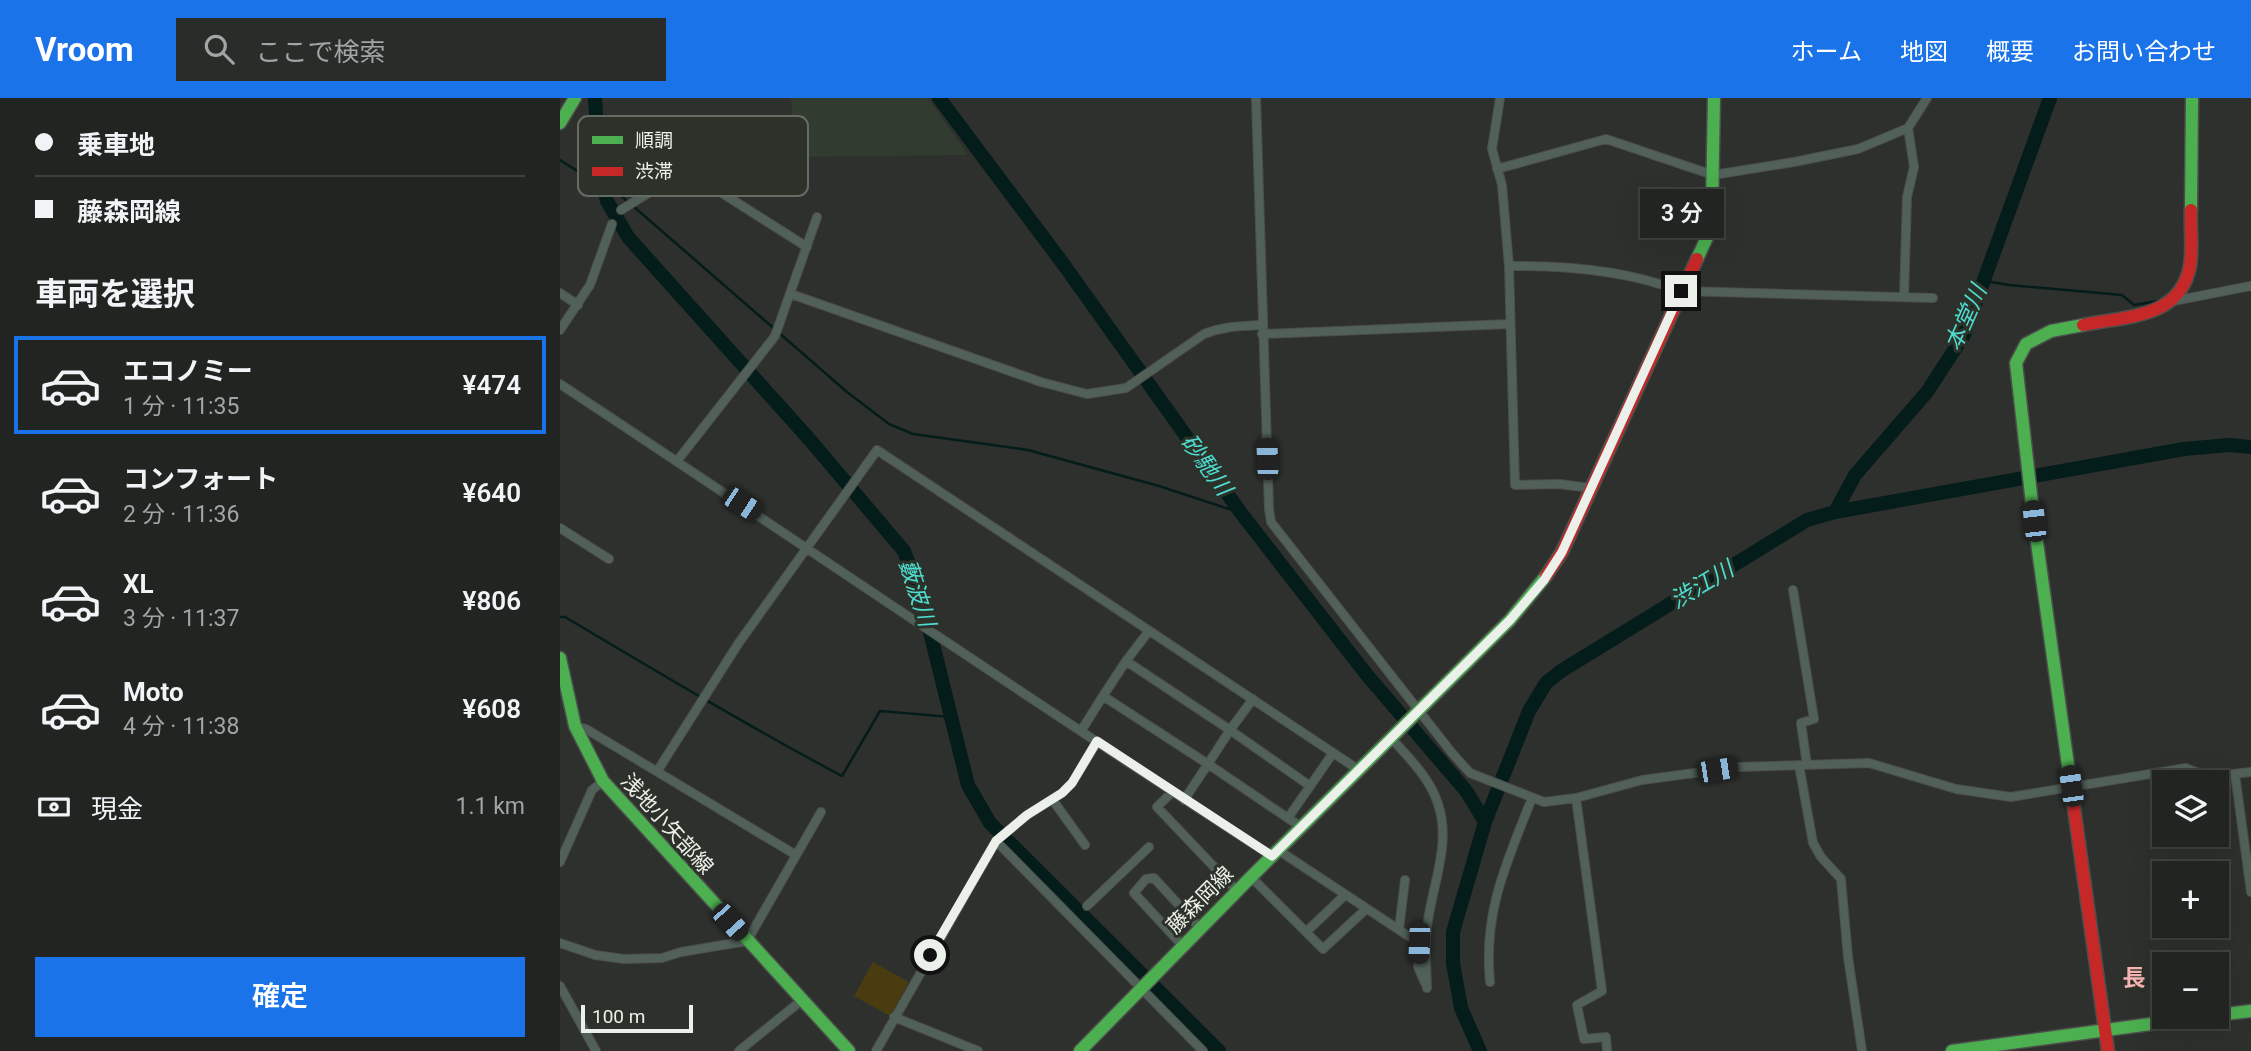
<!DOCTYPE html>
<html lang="ja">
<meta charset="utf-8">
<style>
body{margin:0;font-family:Roboto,"Noto Sans JP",sans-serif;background:#2a2c2a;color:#f1f3f6;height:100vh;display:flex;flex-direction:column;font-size:26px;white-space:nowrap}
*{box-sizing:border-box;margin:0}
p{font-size:23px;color:#a2a4a5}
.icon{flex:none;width:38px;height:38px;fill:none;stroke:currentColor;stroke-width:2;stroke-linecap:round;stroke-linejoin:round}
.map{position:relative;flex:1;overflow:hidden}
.panel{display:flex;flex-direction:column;background:#222421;width:560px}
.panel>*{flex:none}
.banner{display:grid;align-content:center;height:154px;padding:0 35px;background:#222421}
.tools{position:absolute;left:1592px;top:672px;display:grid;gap:14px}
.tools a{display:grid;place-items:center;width:77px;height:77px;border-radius:0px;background:#222421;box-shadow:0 7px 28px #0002,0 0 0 2px #3f413f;font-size:35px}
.scale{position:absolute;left:21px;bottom:18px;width:112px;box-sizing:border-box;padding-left:7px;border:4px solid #ecf0eb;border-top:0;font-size:19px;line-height:24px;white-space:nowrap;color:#ecf0eb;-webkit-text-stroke:5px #2c322a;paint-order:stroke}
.end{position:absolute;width:32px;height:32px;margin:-16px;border:9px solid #ecf0eb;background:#111;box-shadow:0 0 0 4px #111}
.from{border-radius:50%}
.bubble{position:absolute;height:49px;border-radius:0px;background:#222421;box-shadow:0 7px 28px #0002,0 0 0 2px #3f413f;font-size:23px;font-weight:600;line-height:49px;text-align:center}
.car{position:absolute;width:21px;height:42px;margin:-21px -10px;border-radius:9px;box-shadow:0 0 5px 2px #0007;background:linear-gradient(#222 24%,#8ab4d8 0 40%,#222 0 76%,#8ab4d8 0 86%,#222 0)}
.banner b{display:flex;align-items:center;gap:24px;height:66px;font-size:26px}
.banner b+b{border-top:2px solid #3f413f}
.banner i{width:18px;height:18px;background:#f1f3f6}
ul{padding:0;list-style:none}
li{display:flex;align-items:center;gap:21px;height:98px;margin:0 14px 10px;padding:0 21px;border:4px solid transparent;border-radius:0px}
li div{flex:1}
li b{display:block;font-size:26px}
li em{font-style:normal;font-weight:600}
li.current{border-color:#1a73e8}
li>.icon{width:63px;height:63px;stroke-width:1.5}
h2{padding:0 35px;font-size:32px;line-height:84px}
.pay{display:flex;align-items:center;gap:18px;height:77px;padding:0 35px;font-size:26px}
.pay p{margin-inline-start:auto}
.cta{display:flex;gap:14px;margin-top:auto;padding:14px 35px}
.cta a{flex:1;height:80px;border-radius:0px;background:#1a73e8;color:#fff;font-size:28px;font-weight:600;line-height:80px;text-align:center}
header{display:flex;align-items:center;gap:42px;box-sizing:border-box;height:98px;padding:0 35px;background:#1a73e8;color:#fff}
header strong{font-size:33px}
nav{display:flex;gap:38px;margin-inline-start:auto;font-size:24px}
.search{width:490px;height:63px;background:#2a2c2a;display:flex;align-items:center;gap:18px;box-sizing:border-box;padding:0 24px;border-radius:0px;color:#a2a4a5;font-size:26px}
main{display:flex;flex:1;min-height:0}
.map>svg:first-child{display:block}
.built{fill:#313b2f}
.green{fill:#483c10}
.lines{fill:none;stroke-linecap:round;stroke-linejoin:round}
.stream{stroke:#041c1a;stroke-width:2.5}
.river{stroke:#041c1a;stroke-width:14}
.street-casing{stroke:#4c4e4b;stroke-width:10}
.fast-casing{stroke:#4c4e4b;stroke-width:15}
.jam-casing{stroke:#4c4e4b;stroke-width:15}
.street{stroke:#516159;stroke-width:8}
.fast{stroke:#4caf50;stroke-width:12}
.jam{stroke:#c62828;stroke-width:12}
.route{stroke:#ecf0eb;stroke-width:9}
.labels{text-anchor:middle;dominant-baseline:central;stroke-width:6;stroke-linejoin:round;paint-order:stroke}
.street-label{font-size:21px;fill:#ecf0eb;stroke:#2c322a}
.water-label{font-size:23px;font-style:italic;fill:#4edcd0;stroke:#2c322a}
.neighbourhood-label{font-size:23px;font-weight:bold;fill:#f9b4b3;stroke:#2c322a}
.key{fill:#2c322a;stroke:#666b64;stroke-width:2}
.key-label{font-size:19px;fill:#ecf0eb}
</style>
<header>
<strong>Vroom</strong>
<div class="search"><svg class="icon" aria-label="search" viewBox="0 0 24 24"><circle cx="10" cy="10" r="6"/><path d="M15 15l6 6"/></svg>ここで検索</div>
<nav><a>ホーム</a><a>地図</a><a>概要</a><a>お問い合わせ</a></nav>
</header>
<main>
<section class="panel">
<div class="banner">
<b><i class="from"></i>乗車地</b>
<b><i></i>藤森岡線</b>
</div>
<h2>車両を選択</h2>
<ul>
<li class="current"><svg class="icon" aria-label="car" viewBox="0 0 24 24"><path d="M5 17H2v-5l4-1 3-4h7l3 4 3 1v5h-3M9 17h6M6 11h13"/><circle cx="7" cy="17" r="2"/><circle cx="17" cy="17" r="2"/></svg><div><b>エコノミー</b><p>1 分 · 11:35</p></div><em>¥474</em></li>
<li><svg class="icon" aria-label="car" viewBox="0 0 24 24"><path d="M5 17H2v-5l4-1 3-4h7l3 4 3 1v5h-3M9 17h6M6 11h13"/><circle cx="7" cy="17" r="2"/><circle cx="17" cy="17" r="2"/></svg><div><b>コンフォート</b><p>2 分 · 11:36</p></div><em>¥640</em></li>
<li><svg class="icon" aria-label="car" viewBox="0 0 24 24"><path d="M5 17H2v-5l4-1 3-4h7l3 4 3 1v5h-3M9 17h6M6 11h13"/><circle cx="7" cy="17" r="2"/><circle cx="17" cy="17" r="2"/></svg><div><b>XL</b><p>3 分 · 11:37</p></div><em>¥806</em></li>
<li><svg class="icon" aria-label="car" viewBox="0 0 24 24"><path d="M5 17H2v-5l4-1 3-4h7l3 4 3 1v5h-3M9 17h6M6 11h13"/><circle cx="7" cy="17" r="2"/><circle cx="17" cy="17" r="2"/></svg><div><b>Moto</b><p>4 分 · 11:38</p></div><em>¥608</em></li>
</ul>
<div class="pay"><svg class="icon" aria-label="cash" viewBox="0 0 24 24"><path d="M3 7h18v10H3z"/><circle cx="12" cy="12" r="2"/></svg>現金<p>1.1 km</p></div>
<div class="cta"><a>確定</a></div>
</section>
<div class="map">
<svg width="1691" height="953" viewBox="0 0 1691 953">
<rect width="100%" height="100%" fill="#2d302c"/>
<path class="built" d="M231,0H368L408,57L235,59Z"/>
<path class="green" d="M313,864L349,884L330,918L294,898Z"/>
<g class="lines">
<path class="stream" d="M0,62L44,90L55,92L68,104
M73,108L287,294L329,326L353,336L468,352L599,388L681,415
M1425,183L1449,187L1562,197L1574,207L1604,202
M1629,196L1667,189
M0,519H5C96,573 188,628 282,678L320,613L391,619"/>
<path class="river" d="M35,0L40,76L47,103L68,139L250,342L344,453L361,498L408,687L430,725L659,953
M379,0L504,167L681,415L807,577L907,694L925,724
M1275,414L1295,377L1367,294L1404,237L1490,0
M920,953L901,910L893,865V834L925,724L969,613L986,585L1001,573L1247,422L1275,414L1624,351L1669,347L1691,349"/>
<defs>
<path id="street" d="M696,0L709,411L711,424L892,655L910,675L984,704L1016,700L1082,682L1179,669L1309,665L1396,691L1451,699L1626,670C1648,681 1668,676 1691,674
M940,0L932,51L942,87L949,168L955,387L999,386L1031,390
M937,71L1046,41L1153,77L1234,64L1298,51L1348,30L1367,0
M61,112L90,94L135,78L247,149
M949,168C1006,167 1068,173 1121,193L1373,200
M0,195L18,207
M231,196L481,284L527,296L566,290L644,236C664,228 681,228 702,227
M1344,199L1347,99L1354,69L1348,30
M1613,203L1691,188
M0,232L30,187L52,126
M702,236L950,226
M0,286C238,443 472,604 712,758
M117,363L215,238L257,119
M0,430L49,461
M1233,492L1254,621L1241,625L1247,667
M566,563L589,533
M543,598L566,563L670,632L693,601
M15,628L26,631L236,757
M521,633L543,598L648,666L670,632L750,688
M831,640C849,660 870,680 878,706C892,746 871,790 867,830C865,850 866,870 867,890
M1239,667L1253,745L1261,759L1281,781L1288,859L1302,953
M98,672L178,546L317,352L799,672
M1675,676L1691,794
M612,694L597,709L677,793
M1016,700L1042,893L1017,907L1024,941L1046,939L1047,953
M492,701L525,747
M624,702L648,666L741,729
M728,720L773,655
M436,743L643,953
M718,752L859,845L858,869L865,885
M0,764L32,692L43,683
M691,779L763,851L806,811
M527,808L589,749
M839,831L845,782
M746,834L785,797
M0,845L35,857L64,861L102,860L121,854L187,843L261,714
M622,847L574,795L586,781L594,780L640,830
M930,884C923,813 947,764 972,700
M0,888L36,953
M334,919L418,953
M179,953L242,902
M316,953L436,743L467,717L502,695L512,685L537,644"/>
<path id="fast" d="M0,25L15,0
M1631,112L1632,0
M1137,161L1149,135L1152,111L1154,0
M0,560L15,628L43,683L289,953
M1513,703L1474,423L1456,265L1466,246L1491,233L1523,227
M1657,917L1691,913
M520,953L691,779L950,522L986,478
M1392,953L1642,919"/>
<path id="jam" d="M1523,227C1566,218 1620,221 1630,168C1633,150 1630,130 1631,112
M986,478L1002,454L1137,161
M1513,703L1548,953"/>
</defs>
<use href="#street" class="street-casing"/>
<use href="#fast" class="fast-casing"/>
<use href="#jam" class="jam-casing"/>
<use href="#street" class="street"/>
<use href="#fast" class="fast"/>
<use href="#jam" class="jam"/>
</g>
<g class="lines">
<path class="route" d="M370,857L436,743L467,717L502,695L512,685L537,643L712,758L950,522L984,482L1002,454L1121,193"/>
</g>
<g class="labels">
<g class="street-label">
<text transform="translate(107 726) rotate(48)">浅地小矢部線</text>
<text transform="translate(640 802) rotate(-45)">藤森岡線</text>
</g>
<g class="water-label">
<text transform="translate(1406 220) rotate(-66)">本堂川</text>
<text transform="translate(646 367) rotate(54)">砂馳川</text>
<text transform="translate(1142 487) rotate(-31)">渋江川</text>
<text transform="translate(357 495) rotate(72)">藪波川</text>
</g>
<g class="neighbourhood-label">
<text x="1574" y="880">長</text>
</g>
</g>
<rect x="18" y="18" width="230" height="80" rx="10" class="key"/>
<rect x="32" y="38" width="31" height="8" fill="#4caf50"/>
<rect x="32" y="69" width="31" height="9" fill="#c62828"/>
<g class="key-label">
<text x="75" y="49">順調</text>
<text x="75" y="80">渋滞</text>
</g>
</svg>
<div class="tools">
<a><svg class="icon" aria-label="layers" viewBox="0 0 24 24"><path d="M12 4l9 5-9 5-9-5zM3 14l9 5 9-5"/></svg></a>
<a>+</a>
<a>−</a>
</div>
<div class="scale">100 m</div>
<i class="end from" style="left:370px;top:857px"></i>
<i class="end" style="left:1121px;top:193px"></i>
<div class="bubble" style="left:1080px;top:91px;width:84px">3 分</div>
<i class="car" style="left:707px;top:361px;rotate:358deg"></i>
<i class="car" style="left:182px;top:406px;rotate:123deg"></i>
<i class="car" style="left:1474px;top:423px;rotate:354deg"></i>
<i class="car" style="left:1157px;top:672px;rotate:81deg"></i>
<i class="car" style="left:1511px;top:688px;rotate:352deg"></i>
<i class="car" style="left:170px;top:824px;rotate:138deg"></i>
<i class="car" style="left:859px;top:845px;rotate:182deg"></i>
</div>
</main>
